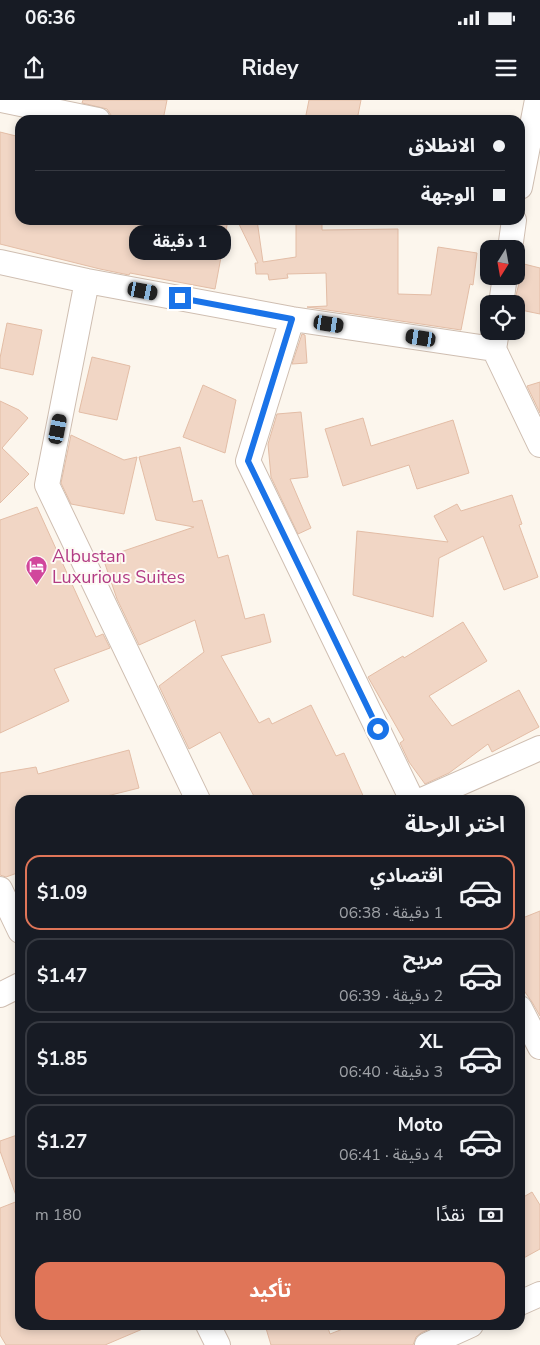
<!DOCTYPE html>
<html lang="ar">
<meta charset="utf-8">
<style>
body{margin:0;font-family:"Nunito Sans","Noto Sans Arabic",sans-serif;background:#20242c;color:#f1f3f6;direction:rtl;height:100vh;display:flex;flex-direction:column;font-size:19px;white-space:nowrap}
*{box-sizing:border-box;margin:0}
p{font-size:16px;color:#9ea1a6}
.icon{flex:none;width:28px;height:28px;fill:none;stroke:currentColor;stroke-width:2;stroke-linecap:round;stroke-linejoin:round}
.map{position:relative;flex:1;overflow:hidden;direction:ltr}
.details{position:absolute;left:15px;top:695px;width:510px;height:535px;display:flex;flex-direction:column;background:#171b24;border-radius:15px;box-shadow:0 2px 8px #0003;direction:rtl}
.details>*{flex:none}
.hud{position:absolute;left:15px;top:15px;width:510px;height:110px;border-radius:15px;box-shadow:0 2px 8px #0003;direction:rtl;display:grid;align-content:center;height:110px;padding:0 20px;background:#171b24}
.needle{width:32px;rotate:191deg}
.tools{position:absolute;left:480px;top:140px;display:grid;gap:10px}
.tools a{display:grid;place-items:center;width:45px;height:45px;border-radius:10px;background:#171b24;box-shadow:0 2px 8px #0003;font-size:25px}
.end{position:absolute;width:22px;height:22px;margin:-11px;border:6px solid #1a73e8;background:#fff;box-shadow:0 0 0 2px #fff}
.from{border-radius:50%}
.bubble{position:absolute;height:35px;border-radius:15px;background:#171b24;box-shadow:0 2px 8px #0003;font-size:16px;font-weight:700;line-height:35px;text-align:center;direction:rtl}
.car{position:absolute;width:15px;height:30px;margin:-15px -8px;border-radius:6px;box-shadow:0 0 4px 1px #0007;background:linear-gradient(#222 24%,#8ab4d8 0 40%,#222 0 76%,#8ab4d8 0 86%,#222 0)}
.hud b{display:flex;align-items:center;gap:18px;height:48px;font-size:19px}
.hud b+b{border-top:1px solid #363941}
.hud i{width:12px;height:12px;background:#f1f3f6}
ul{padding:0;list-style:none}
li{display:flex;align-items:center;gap:15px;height:75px;margin:0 10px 8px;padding:0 10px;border:2px solid #363941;border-radius:15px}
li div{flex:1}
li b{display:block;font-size:19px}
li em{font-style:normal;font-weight:700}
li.active{border-color:#e07558}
li>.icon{width:45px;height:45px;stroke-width:1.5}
h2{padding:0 20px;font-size:22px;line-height:60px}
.pay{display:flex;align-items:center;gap:12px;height:55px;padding:0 20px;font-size:19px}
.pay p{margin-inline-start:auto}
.button{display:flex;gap:10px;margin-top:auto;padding:10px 20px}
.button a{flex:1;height:58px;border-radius:15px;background:#e07558;color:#fff;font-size:20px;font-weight:700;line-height:58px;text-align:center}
.status{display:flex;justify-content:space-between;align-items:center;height:35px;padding:0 25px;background:#171b24;direction:ltr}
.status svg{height:14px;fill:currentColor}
header{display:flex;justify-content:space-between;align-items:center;height:65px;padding:0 20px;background:#171b24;font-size:22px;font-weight:700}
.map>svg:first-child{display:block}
.building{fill:#f1d6c5;stroke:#e3bda6}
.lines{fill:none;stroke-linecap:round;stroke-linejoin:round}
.minor-casing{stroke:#cfbeb1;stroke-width:26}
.minor{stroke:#fff;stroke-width:24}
.route{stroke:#1a73e8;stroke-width:6}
.labels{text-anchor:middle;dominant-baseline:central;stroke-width:4;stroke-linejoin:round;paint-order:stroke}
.hotel-label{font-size:18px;fill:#b23c85;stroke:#fefaf4;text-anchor:start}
</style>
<div class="status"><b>06:36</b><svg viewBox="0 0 49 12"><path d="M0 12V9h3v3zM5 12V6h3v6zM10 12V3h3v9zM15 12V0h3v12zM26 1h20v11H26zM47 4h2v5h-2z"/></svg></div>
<header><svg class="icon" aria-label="menu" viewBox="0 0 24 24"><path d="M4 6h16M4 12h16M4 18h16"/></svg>Ridey<svg class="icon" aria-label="share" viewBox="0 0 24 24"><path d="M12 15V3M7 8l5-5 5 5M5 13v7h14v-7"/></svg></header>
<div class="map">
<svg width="540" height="1245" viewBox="0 0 540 1245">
<rect width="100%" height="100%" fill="#fcf6ed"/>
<path class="building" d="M83,0H167L163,20H111V15L107,9L82,3Z
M309,0H361L357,20H305Z
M0,32L20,37V120H228L215,189L130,173L129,175L100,169L0,144Z
M237,120H257L263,162L296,157V120H322V130L398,129V194L431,195L438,147L477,153L473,185L470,184L461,230L307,207L327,206L326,173L287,174L288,178L269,180L268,174H256L255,163H258Z
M524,164L540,168V214L516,209V195Z
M7,223L42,230L33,275L0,268V258Z
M302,234L305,235L307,263L292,264Z
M92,257L130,266L117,320L79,312Z
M540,282V313L527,286Z
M203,285L236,300L225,353L183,337Z
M0,301L19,310L28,318L2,348L29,374L0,403Z
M301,312L308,377L290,379L311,428L298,434L271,377L268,344L277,314Z
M363,318L371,346L453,320L469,373L417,389L409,365L343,386L325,329Z
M71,335L124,360L137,357L124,414L71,404L61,383Z
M180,347L193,402L202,400L218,458L228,455L245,519L264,514L271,542L221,556L259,623L269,618L272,624L311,605L336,656L344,653L365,700H256L220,632L189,649L159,586L204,552L195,520L139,545L117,499L103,458L194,427L156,420L139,357Z
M512,395L522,424L519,425L538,477L504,490L483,436L439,458L433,517L353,495L357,431L448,442L434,416L457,404L461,411Z
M37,407L96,537L103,534L110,548L54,569L69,601L0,633V420Z
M463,522L487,561L429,596L452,626L519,590L539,627L492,652L488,644L449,673L425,684L409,662L400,643L404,640L368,577L403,556L404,558Z
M129,650L139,688L91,700H20V772L6,777L0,775V673L36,667L38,674Z
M540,811V916L532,902L520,885V819Z
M20,1034V1225H152L105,1245H6L0,1235V1108L18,1101L0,1051V1041Z
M532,1092L540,1105V1149L520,1160V1099Z
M265,1225H327L330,1234L353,1225H438L421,1233L416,1237L413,1245H271Z"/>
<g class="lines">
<defs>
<path id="minor" d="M1,0L98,20
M520,87L537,0
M510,149L514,120
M0,162L87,181L292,219L494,249
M87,181L47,385L198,700
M501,204L505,176
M292,219L248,361L412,700
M497,231L494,249L540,345
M422,700L540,648
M0,789L20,831
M0,895L20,885
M520,908L540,947
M520,1203L540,1194
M208,1225L218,1245
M427,1245L471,1225"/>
</defs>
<use href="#minor" class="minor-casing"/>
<use href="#minor" class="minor"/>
</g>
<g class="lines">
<path class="route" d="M180,198L292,219L248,361L378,629"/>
</g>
<defs>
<symbol id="hotel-pin" viewBox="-11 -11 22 30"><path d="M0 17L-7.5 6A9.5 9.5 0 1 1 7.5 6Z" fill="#d1479c" stroke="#fefaf4"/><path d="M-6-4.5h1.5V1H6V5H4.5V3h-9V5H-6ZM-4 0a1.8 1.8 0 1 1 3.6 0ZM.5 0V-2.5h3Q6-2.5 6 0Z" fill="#fff"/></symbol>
</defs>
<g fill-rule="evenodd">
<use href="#hotel-pin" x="24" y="454" width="25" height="34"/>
</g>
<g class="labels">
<g class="hotel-label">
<text x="52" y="456">Albustan<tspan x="52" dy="21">Luxurious Suites</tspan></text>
</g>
</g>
</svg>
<div class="tools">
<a><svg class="needle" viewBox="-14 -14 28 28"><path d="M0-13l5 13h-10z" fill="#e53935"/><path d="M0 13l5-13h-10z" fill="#9ea1a6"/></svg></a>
<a><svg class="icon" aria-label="locate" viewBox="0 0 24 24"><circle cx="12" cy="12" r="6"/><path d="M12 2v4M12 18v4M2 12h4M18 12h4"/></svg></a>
</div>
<i class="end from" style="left:378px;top:629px"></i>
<i class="end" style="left:180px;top:198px"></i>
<div class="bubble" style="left:129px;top:125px;width:102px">1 دقيقة</div>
<i class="car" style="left:143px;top:191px;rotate:101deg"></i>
<i class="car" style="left:329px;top:224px;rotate:99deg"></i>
<i class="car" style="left:421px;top:238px;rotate:279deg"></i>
<i class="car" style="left:58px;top:329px;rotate:11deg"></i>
<div class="hud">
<b><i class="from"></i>الانطلاق</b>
<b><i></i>الوجهة</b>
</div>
<section class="details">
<h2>اختر الرحلة</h2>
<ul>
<li class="active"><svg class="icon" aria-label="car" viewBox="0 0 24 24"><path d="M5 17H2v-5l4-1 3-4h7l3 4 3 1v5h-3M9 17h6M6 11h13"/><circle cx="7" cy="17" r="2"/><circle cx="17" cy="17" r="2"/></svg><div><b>اقتصادي</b><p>1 دقيقة · 06:38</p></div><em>$1.09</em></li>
<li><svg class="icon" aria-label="car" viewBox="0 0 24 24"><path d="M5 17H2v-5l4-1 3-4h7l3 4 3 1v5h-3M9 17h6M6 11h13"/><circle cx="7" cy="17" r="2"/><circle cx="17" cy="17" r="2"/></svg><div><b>مريح</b><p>2 دقيقة · 06:39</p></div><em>$1.47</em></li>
<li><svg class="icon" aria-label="car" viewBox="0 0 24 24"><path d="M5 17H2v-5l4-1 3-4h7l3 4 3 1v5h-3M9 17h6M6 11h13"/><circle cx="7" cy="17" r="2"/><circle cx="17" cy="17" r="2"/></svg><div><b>XL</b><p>3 دقيقة · 06:40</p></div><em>$1.85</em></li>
<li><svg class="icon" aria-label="car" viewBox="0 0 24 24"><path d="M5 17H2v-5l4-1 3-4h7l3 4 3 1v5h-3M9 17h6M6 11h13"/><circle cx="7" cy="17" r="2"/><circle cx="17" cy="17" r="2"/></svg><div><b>Moto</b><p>4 دقيقة · 06:41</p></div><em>$1.27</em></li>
</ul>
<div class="pay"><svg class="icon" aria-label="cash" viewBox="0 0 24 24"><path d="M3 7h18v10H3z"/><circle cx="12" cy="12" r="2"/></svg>نقدًا<p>180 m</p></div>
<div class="button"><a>تأكيد</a></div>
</section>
</div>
